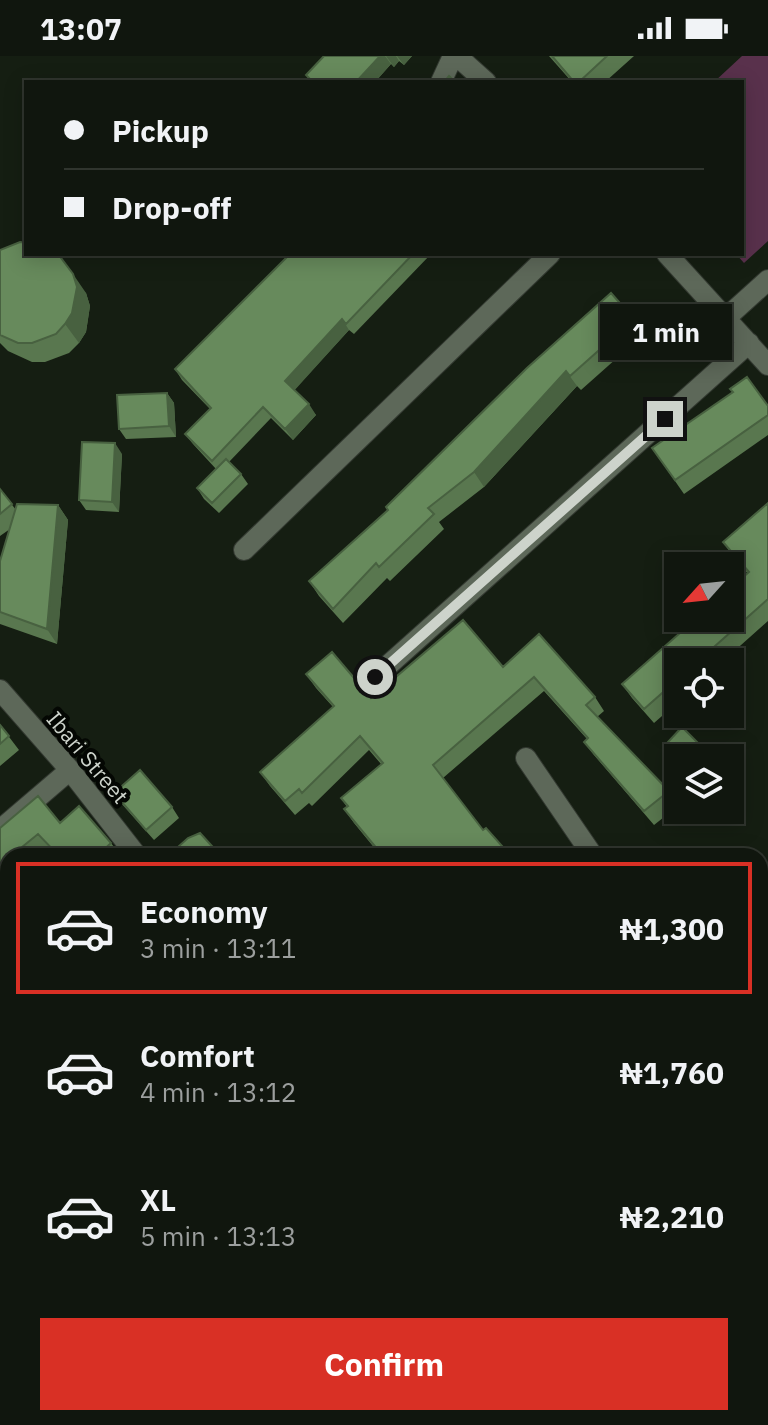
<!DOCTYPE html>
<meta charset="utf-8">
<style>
body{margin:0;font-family:"IBM Plex Sans",sans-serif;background:#191f17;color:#f1f3f6;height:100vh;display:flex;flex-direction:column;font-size:30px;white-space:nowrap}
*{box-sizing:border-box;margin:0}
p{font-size:26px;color:#9c9f9e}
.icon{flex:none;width:44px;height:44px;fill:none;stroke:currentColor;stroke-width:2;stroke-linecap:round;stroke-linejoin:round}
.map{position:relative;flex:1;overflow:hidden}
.side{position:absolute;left:0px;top:792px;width:768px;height:578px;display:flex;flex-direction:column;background:#10160e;border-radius:24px 24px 0 0;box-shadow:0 4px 20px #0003,0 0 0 2px #30352e}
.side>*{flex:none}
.top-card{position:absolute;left:24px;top:24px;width:720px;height:176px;border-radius:0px;box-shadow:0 4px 20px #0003,0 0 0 2px #30352e;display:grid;align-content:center;height:176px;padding:0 40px;background:#10160e}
.needle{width:52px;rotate:243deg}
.buttons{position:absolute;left:664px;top:496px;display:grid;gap:16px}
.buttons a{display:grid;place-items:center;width:80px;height:80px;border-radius:0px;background:#10160e;box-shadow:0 4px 20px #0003,0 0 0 2px #30352e;font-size:40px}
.end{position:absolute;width:36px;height:36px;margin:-18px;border:10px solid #cdd3cb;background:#111;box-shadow:0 0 0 4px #111}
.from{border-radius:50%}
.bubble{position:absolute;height:56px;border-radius:0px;background:#10160e;box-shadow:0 4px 20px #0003,0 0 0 2px #30352e;font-size:26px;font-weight:700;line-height:56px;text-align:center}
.top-card b{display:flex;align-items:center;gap:28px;height:76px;font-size:30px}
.top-card b+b{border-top:2px solid #30352e}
.top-card i{width:20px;height:20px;background:#f1f3f6}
ul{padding:14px 0 0;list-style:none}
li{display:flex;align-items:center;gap:24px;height:132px;margin:0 16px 12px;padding:0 24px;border:4px solid transparent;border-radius:0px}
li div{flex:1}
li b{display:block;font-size:30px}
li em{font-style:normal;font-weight:700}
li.current{border-color:#d93025}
li>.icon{width:72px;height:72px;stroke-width:1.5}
.button{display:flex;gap:16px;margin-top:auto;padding:16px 40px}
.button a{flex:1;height:92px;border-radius:0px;background:#d93025;color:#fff;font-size:32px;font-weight:700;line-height:92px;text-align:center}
.status{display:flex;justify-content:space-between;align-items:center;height:56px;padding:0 40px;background:#10160e;direction:ltr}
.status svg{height:22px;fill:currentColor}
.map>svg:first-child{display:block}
.green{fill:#59314c}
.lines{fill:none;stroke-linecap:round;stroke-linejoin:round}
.lane-casing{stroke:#333931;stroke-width:13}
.street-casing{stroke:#333931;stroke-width:22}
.secondary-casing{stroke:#333931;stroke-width:22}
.lane{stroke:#5d6859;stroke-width:11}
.street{stroke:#5d6859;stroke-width:20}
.secondary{stroke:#5d6859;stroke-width:20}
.wall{fill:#59774f}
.shaded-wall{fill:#486140}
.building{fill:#678a5c;stroke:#486140;stroke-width:2}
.route{stroke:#cdd3cb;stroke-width:10}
.labels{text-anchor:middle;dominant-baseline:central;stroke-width:8;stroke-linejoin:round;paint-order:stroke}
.street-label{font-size:22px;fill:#cdd3cb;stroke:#040703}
</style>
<div class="status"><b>13:07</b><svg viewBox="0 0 49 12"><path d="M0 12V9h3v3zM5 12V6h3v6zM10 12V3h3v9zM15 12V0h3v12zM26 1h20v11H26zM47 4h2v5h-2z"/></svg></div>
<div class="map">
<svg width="768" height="1369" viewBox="0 0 768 1369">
<rect width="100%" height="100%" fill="#151e12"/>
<path class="green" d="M742,0H768V185L744,207L736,198H742V26H714Z"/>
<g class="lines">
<defs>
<path id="lane" d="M760,1060L768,1071
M617,1362L623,1369
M746,1362L750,1369"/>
<path id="street" d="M457,0L486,26
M441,26L453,0
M667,198L768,309
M727,261L768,224
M244,494L550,198
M375,621L749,287
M0,634L70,714L137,800
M526,702L593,800
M0,774L70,714
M0,1126L8,1120
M0,1145L8,1151
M208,1362L213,1369
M74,1369L85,1362"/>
<path id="secondary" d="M760,1160L768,1155
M760,1196L768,1191
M438,1369L449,1362
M487,1369L498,1362"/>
</defs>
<use href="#lane" class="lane-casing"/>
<use href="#street" class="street-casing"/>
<use href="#secondary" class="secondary-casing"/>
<use href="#lane" class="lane"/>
<use href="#street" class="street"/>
<use href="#secondary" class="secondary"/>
</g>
<path class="wall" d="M324,0H412L404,9L399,5L394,11L391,8L375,26H309L310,25L306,19Z
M549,0H634L605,26H572Z
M0,194L86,237L90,250L86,276L79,287L69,297L45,306H32L8,295L0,287Z
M290,198H431L354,278L349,274L294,334L316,359L293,384L271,362L229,406L241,418L248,428L219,457L204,443L197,432L216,413L193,388L185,378L210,353L182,324L175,313Z
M634,263L644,278L581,334L577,330L484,431L439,466L444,473L390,525L387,522L343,567L319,540L309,525Z
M167,337L174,347L176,381L126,383L119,373Z
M768,350V379L684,438L652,392Z
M122,398L119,456L86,454L79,444Z
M0,433L16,454L58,449L68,464L57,588L0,568V505L10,473L0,480Z
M768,447V565L722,606H678V646L654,667L632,642L622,628L748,518L733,500L723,486Z
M503,611L595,641L604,655L597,661L669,735L678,750L654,769L594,699L584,686L587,683L544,635L443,722L483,774L511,800H381L354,767L344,753L347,751L341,742L381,708L369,694L312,750L309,747L295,759L270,730L260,716L333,651L316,632L306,618L371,642Z
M0,669L19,694L0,710Z
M114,737L172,751L179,762L154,784L121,747Z
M60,767L111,787L120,799L118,800H56L47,790L34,800H8V821L0,828V772Z
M0,928L8,929V1070L0,1078V971L3,968L0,966Z
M760,942L768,955V1020L760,1025Z
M0,1158L8,1165V1237L0,1245Z
M256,1362H291L283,1369H262Z"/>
<path class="shaded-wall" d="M380,0H385L391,8L375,26H356Z
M386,0H396L399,5L394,11Z
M397,0H412L404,9Z
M73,218L86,237L90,250L86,276L79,287L65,268Z
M342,263L349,274L293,336L285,325Z
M566,315L577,330L484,431L474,416Z
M167,337L174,347L176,381L169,370Z
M309,348L316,359L293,384L285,373Z
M115,387L122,398L119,456L112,446Z
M58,449L68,464L57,588L47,573Z
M731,720L739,730L730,740V722Z
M760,810L763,814L760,846Z
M700,1362H705L706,1369H701Z"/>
<path class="building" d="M324,0H380L356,26H309L311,24L306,19Z
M552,0H607L579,26H574Z
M449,20L455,26H444Z
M20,186L26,187V198H58L73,218L77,231L72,257L65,268L56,278L32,287H18L0,279V194Z
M290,198H413L346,268L342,263L285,325L309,348L285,373L263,351L212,405L185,378L211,352L175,313Z
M611,237L634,263L570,320L566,315L474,416L428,452L434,458L379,511L376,507L333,553L309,525L388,454L386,451L527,312Z
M747,321L768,350V359L675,424L652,392L733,336L730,333Z
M167,337L169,370L119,373L117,339Z
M82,386L115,387L112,446L79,444Z
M226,403L241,418L212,447L197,432Z
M0,433L12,448L0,458Z
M768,447V543L697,606H678V623L644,653L622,628L697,562H730V533L749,516L723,486Z
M17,448L58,449L47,573L0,556V505Z
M463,564L503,611L539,578L595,641L586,649L669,735L644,755L584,686L588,682L534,621L433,709L483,774L486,772L511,800H383L344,753L348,750L341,742L383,707L360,680L302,737L299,733L285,745L260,716L334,650L306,618L332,596L371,642Z
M0,669L9,680L0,688Z
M682,671L713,702H681L668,686Z
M140,714L172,751L146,774L114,737Z
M38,740L60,767L79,750L111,787L97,800H59L38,778L11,800H8V803L0,809V772Z
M200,777L221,800L169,799L188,782Z
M4,925L8,929V1051L7,1050L0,1057V971L5,965L0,961V928H1Z
M760,944L768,957V999L760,1004Z
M0,1158L8,1165V1218L0,1225Z
M768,1201V1270L760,1257V1206Z
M0,1253L8,1261V1323L0,1315Z
M118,1362H172L175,1367L182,1362L187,1369H122Z
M533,1362H583L587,1369H537Z
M681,1362H700L701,1369H683Z"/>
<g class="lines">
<path class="route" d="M375,621L665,363"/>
</g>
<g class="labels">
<g class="street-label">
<text transform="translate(88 701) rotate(50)">Ibari Street</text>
</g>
</g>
</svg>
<div class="buttons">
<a><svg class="needle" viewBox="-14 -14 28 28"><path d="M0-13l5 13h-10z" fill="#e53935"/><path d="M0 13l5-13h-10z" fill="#9c9f9e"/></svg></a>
<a><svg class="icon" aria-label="locate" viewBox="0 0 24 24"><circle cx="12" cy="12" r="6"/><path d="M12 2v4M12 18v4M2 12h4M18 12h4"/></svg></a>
<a><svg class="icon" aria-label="layers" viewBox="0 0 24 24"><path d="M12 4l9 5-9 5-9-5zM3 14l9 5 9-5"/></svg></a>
</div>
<i class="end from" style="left:375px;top:621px"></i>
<i class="end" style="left:665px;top:363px"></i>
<div class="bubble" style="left:600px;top:248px;width:132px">1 min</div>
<div class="top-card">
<b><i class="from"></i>Pickup</b>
<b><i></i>Drop-off</b>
</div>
<section class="side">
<ul>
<li class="current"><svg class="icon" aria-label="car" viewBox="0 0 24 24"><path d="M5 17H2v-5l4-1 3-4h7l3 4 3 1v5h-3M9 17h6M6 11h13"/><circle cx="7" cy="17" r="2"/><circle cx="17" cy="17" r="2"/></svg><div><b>Economy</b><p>3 min · 13:11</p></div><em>₦1,300</em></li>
<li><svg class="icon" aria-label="car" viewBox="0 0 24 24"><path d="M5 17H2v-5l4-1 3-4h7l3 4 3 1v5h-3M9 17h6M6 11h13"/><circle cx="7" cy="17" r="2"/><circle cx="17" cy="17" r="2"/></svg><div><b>Comfort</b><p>4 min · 13:12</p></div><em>₦1,760</em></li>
<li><svg class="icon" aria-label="car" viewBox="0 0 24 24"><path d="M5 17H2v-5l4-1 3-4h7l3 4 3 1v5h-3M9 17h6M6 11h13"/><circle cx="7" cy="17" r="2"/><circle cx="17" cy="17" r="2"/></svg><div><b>XL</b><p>5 min · 13:13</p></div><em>₦2,210</em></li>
</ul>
<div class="button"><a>Confirm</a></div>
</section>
</div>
